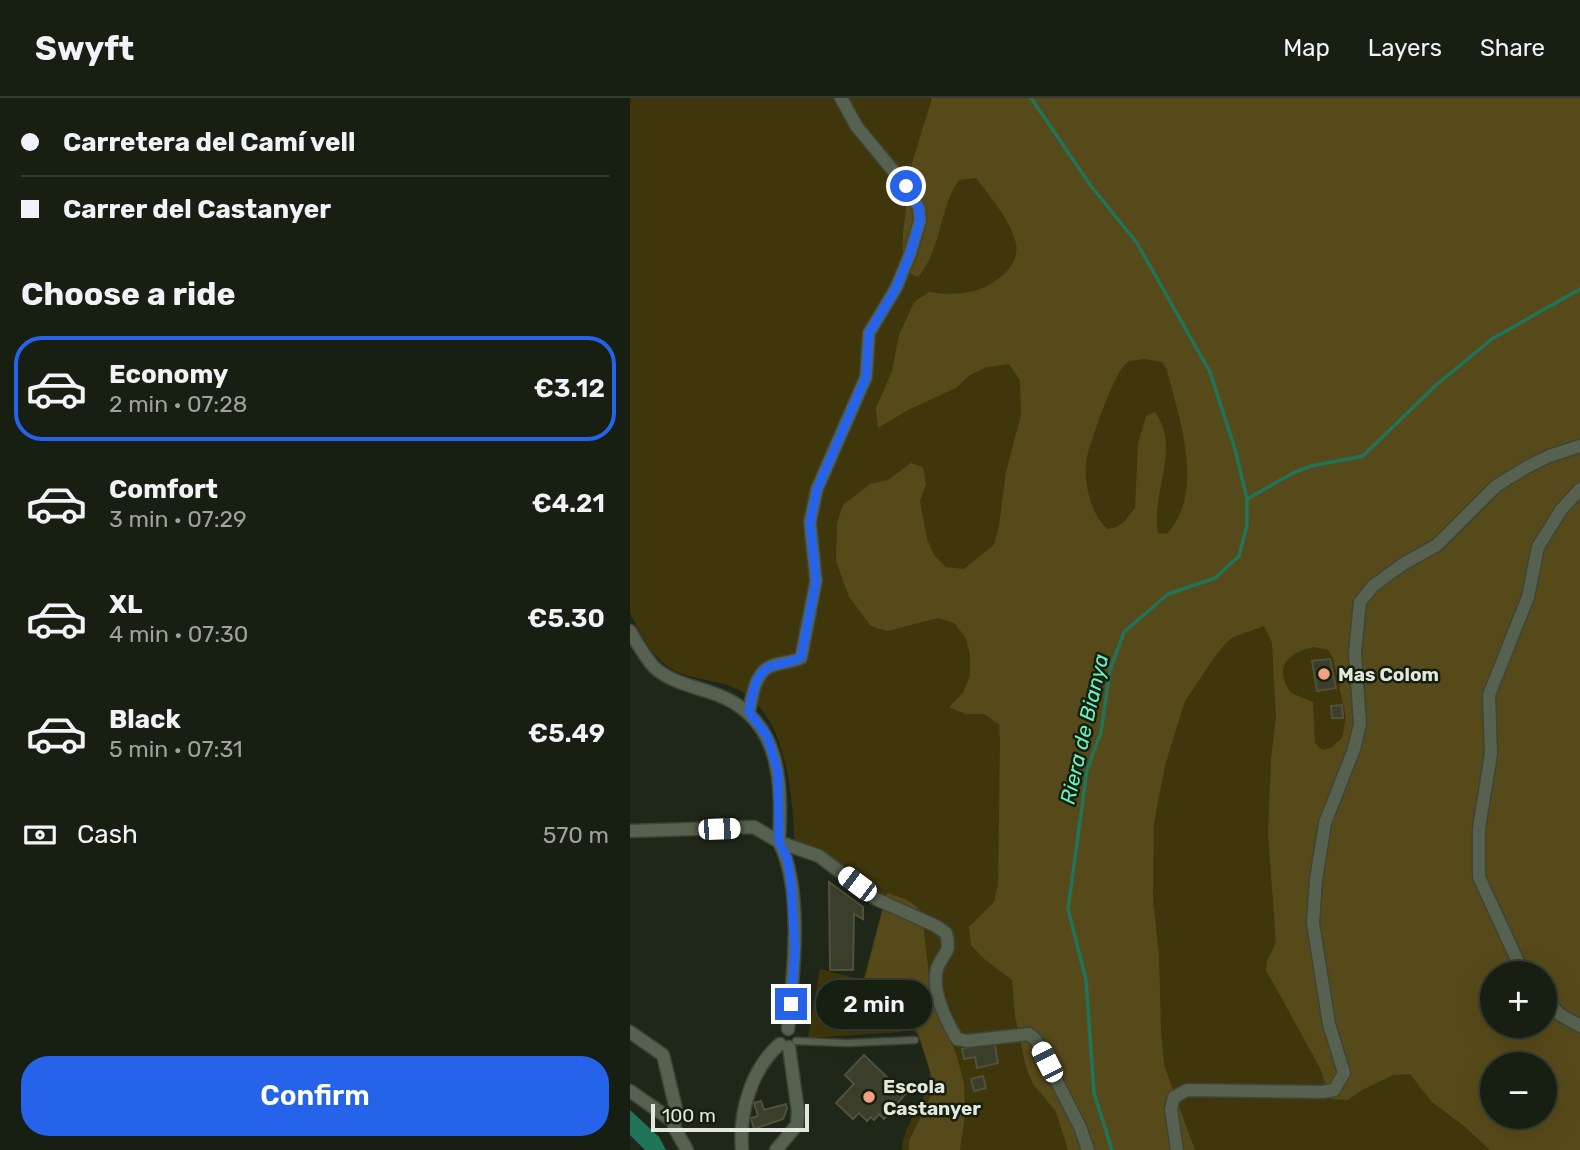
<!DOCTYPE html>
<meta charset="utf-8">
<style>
body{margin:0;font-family:Rubik,sans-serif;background:#20271b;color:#f1f3f6;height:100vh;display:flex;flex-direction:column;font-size:26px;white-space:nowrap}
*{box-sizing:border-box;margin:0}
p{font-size:23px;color:#9ea29f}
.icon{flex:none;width:38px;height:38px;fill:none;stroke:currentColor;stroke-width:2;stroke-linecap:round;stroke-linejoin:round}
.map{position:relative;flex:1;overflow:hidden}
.details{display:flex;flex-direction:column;background:#171e12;width:630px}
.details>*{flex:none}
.banner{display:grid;align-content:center;height:154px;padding:0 21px;background:#171e12}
.controls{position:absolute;left:850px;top:863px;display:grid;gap:14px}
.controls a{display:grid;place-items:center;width:77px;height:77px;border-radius:50%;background:#171e12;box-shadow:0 7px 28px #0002,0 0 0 2px #363c32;font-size:35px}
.scale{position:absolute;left:21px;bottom:18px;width:158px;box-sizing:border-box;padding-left:7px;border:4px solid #e2e8dd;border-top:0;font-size:19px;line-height:24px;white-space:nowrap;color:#e2e8dd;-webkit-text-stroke:5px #161e0e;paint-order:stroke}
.end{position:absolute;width:32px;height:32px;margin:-16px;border:9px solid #2563eb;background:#fff;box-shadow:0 0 0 4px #fff}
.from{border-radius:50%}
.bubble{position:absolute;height:49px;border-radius:24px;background:#171e12;box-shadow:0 7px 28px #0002,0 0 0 2px #363c32;font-size:23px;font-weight:600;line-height:49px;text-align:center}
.car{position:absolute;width:21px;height:42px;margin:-21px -10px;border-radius:9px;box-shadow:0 0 5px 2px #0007;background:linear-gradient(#fff 24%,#345 0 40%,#fff 0 76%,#345 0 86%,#fff 0)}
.banner b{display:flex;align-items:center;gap:24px;height:66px;font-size:26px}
.banner b+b{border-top:2px solid #363c32}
.banner i{width:18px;height:18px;background:#f1f3f6}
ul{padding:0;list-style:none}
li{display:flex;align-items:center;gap:21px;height:105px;margin:0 14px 10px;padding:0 7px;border:4px solid transparent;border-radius:28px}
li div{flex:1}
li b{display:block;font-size:26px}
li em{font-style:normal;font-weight:600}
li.active{border-color:#2563eb}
li>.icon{width:63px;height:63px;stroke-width:1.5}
h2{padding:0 21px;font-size:32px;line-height:84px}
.pay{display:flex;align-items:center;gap:18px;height:77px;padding:0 21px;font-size:26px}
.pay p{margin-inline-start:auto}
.cta{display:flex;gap:14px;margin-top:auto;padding:14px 21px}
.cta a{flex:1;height:80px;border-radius:28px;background:#2563eb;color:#fff;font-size:28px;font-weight:600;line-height:80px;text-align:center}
header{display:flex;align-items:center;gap:42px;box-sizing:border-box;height:98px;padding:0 35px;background:#171e12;border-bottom:2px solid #363c32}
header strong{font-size:33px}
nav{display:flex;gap:38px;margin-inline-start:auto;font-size:24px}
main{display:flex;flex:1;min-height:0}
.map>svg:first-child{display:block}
.green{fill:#40360b;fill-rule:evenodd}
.forest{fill:#574a1a;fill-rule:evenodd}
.water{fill:#1f745a}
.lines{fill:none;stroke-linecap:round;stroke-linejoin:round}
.stream{stroke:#1f745a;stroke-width:3.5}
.building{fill:#3b3e2a;stroke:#4f513d;stroke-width:2}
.lane-casing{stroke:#3d4537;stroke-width:9}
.street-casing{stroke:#3d4537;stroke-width:15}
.lane{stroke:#57614f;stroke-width:6}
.street{stroke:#57614f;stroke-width:12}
.route{stroke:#2563eb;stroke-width:9}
.poi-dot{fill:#f3a082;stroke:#161e0e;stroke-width:2.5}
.labels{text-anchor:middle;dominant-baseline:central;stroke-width:5;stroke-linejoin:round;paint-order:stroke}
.poi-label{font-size:19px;font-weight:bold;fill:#e2e8dd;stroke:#161e0e;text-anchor:start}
.water-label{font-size:21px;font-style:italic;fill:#64f5c4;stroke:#161e0e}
</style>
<header>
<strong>Swyft</strong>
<nav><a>Map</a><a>Layers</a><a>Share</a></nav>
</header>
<main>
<section class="details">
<div class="banner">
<b><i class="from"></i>Carretera del Camí vell</b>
<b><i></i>Carrer del Castanyer</b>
</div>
<h2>Choose a ride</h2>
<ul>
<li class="active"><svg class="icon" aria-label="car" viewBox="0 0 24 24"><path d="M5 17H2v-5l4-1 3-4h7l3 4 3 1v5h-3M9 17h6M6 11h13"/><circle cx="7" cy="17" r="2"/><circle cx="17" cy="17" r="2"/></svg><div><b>Economy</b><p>2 min · 07:28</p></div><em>€3.12</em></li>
<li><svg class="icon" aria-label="car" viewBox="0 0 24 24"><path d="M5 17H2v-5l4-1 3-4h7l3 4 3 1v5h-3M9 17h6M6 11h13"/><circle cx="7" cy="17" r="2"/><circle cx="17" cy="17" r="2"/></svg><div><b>Comfort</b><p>3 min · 07:29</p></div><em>€4.21</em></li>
<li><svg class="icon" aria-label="car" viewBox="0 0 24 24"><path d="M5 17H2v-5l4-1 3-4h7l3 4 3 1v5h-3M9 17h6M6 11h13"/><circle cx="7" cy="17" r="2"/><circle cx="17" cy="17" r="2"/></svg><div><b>XL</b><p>4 min · 07:30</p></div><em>€5.30</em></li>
<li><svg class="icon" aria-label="car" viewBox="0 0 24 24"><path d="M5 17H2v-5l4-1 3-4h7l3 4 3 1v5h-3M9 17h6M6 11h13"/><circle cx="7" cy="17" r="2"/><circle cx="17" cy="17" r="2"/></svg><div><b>Black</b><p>5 min · 07:31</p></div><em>€5.49</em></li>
</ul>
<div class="pay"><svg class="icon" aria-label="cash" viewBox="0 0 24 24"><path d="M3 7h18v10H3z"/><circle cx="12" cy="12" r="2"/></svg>Cash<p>570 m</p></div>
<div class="cta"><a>Confirm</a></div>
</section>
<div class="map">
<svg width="950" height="1052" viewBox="0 0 950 1052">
<rect width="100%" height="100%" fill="#1f2818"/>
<path class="green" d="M0,0H950V1052H272C273,1030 289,1011 297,990C302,975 300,961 298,946L282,932L285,833L271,934L178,940L190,871L233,882L253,808L194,766L165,754C163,704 159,616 107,591C90,583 72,582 55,577C26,568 13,541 0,515ZM863,875H915V928H863ZM863,966H915V1018H863Z"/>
<path class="forest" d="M302,0H950V1052H860L834,1028L802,1004L780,976L763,977L732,992L718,1002L701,1001L690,970L636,872L637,863L646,845L638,736L641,661L646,619L642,545L634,528L601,540L588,554L555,603L535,667L524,725L523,801L529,858L531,932L534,967L565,1052H438L426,1014L403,986L396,969L385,918L382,882L353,860L341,847L339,829L364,804L368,787L370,644L369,626L354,616H335L319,609L333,595L340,577V557L336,540L324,525L308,520L257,533L241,528L219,499L206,463L207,425L213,407L240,386L258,382L281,365L293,369L296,387L290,403L297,441L304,457L316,469L334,471L364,447L369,428L376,374L391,317L390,282L379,266L357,269L340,277L326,290L278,312L248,330L246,310L262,273L269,237L284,204L299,194C330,199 357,195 379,171C384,165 388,154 386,146C381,122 360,99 346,80L329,82C308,112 313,149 288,179L272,171L273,134L282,65ZM514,261L532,264L537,272C549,321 576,392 537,436L528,435C520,396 552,350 525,314L516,318L508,346L505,410L494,424L486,429L478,431C461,418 454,385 456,365C458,349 485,271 498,264C503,262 510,262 514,261ZM684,549L698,552L703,560L716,619L712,640L701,650L692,652L685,645L683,604L661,595C643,569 657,555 684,549ZM863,875H915V928H863ZM863,966H915V1018H863Z
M257,795C270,799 285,803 292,816L301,896L327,958L334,986L335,1016L330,1052H279V1043L305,989L274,892L235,880Z"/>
<path class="water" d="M0,1012L29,1039L36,1052H15L0,1037Z"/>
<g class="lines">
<path class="stream" d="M401,0L461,88L507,145L580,274L605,351L617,401V427L609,458L585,480L538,496L494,534L480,572L471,634L457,672L438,811L456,882L464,995L482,1052
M617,401L665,374L681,368L733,358L806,287L862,241L950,191"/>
</g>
<path class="building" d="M700,561L706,590L687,593L682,563Z
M712,607L713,620H702L701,608Z
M199,784L233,809V821L224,816L223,872H200Z
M364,941L368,965L347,970L345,959L334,961L332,951Z
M234,957L262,984L264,982L277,994L254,1021L249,1016L244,1022L241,1019L237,1023L229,1015L223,1021L206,1005L224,986L215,977Z
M353,978L356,990L344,993L341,981Z
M131,1003L134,1012L156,1006L157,1011L153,1021L124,1031L121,1020L128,1018L124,1005Z"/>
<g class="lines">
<defs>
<path id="lane" d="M166,943L218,945L285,942"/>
<path id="street" d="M0,533C7,545 15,559 24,569C41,585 67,589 88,597C152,622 152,685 149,744
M119,614C122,600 124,577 139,569C149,564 161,565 171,560L186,483L180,424L187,391L236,279L239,235L266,190L280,156L290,123L289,110L276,88L227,29L211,0
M0,733L124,729L149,744L189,758L246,801L306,828L316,835C322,858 312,854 307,871C301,892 316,923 327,941L337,943L399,936L406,942L450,1029L458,1052
M149,744C174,792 163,879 158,931
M896,875L889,866L849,779V730L861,656L859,597L898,499L908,449L931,412L950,391
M915,899L929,916L950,928
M0,934L33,957L46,1011L44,1029L57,1052
M0,993L44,1024
M112,1052C109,1014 121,971 150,946
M146,1052L167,1027L168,1014L159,949
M547,1052L541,1011L544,999L557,992L692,994L704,992L714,975L699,926L683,825L686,782L695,725L724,651L730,626L725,555L730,504L743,488L773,466L807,447L866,388L895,370L919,358L950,348"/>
</defs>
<use href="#lane" class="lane-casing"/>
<use href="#street" class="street-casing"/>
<use href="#lane" class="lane"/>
<use href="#street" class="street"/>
</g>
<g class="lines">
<path class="route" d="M161,906L165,852L161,785L157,760L149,744L148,674L137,638L119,614C122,599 124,577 139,569C149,565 161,565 171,559L186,483L180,424L187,391L236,279L239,235L266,190L280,156L290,123L289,110L276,88"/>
</g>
<g class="poi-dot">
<circle cx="694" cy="576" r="7"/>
<circle cx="239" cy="999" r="7"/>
</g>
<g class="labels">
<g class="poi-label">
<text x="708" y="576">Mas Colom</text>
<text x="253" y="988">Escola<tspan x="253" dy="22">Castanyer</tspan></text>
</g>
<g class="water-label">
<text transform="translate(454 631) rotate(-77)">Riera de Bianya</text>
</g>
</g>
</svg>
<div class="controls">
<a>+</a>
<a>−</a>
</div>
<div class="scale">100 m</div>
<i class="end from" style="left:276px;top:88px"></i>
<i class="end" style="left:161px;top:906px"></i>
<div class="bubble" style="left:186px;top:882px;width:116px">2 min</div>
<i class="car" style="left:89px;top:731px;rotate:88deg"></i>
<i class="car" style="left:227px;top:786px;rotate:307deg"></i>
<i class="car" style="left:417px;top:964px;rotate:333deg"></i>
</div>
</main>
